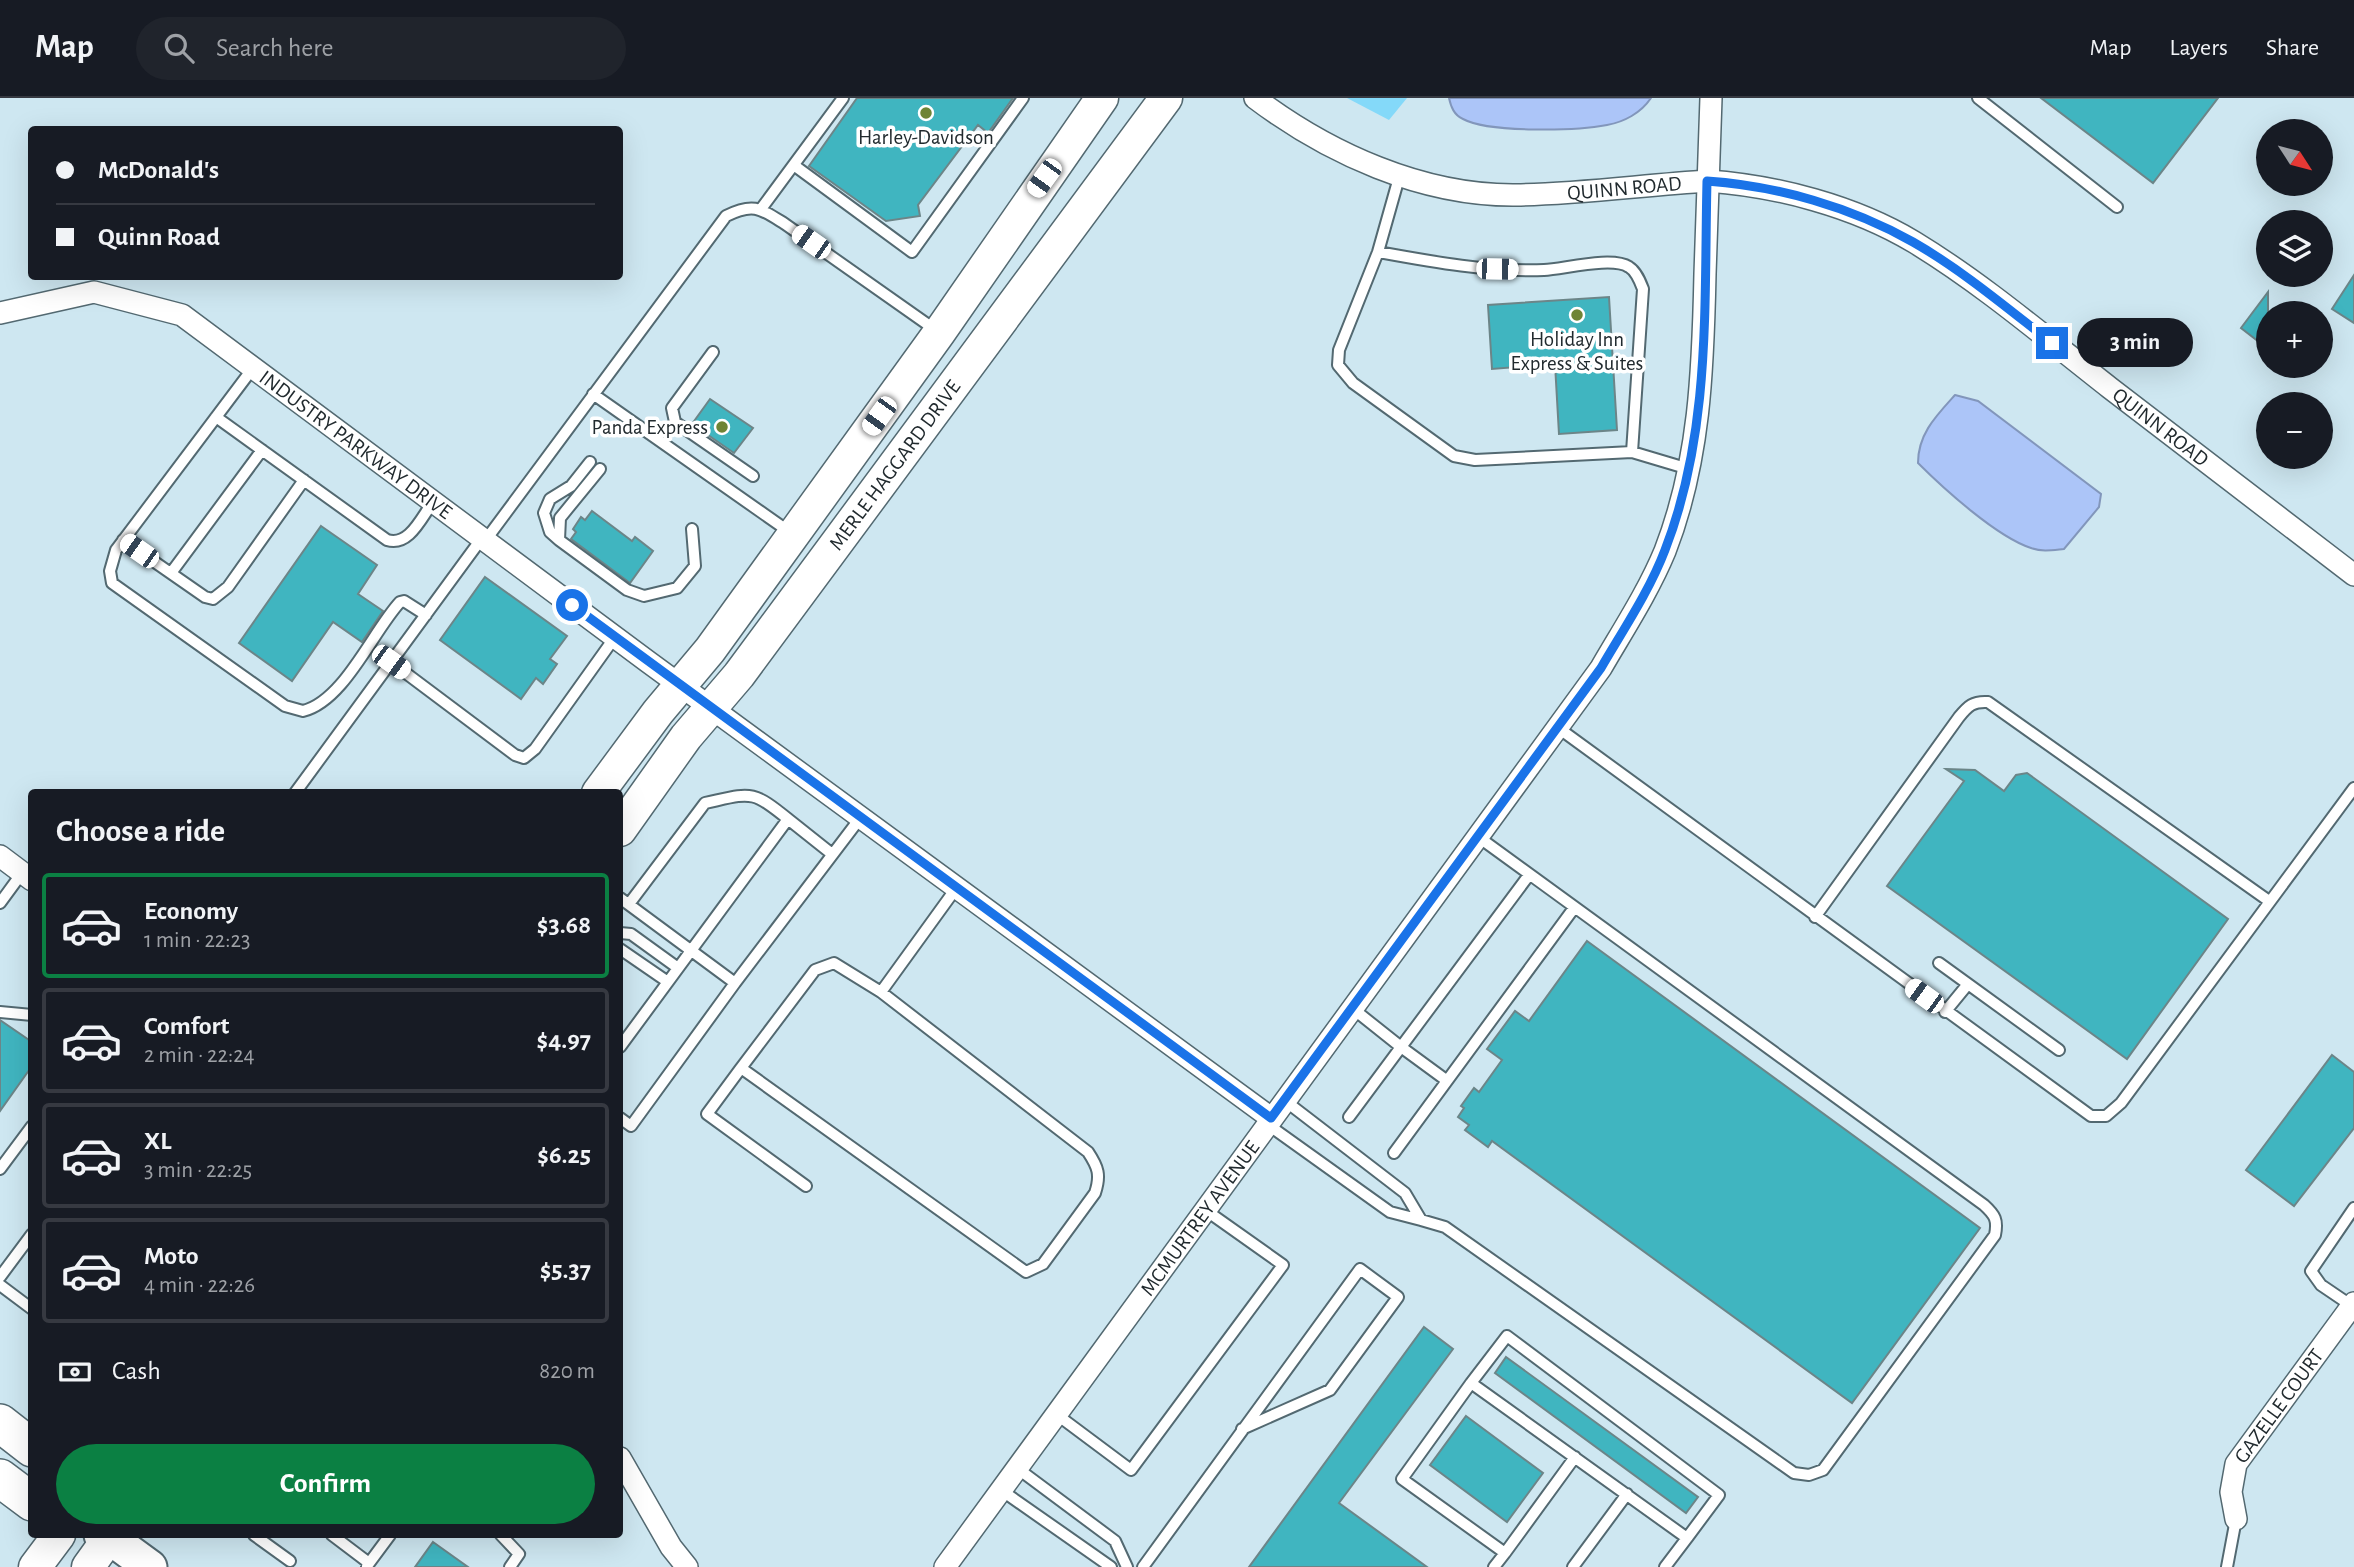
<!DOCTYPE html>
<meta charset="utf-8">
<style>
body{margin:0;font-family:"Alegreya Sans",sans-serif;background:#20242c;color:#f1f3f6;height:100vh;display:flex;flex-direction:column;font-size:26px;white-space:nowrap}
*{box-sizing:border-box;margin:0}
p{font-size:23px;color:#9ea1a6}
.icon{flex:none;width:38px;height:38px;fill:none;stroke:currentColor;stroke-width:2;stroke-linecap:round;stroke-linejoin:round}
.map{position:relative;flex:1;overflow:hidden}
.side{position:absolute;left:28px;top:691px;width:595px;height:749px;display:flex;flex-direction:column;background:#171b24;border-radius:7px;box-shadow:0 7px 28px #0002}
.side>*{flex:none}
.guide{position:absolute;left:28px;top:28px;width:595px;height:154px;border-radius:7px;box-shadow:0 7px 28px #0002;display:grid;align-content:center;height:154px;padding:0 28px;background:#171b24}
.needle{width:46px;rotate:126deg}
.buttons{position:absolute;left:2256px;top:21px;display:grid;gap:14px}
.buttons a{display:grid;place-items:center;width:77px;height:77px;border-radius:50%;background:#171b24;box-shadow:0 7px 28px #0002;font-size:35px}
.end{position:absolute;width:32px;height:32px;margin:-16px;border:9px solid #1a73e8;background:#fff;box-shadow:0 0 0 4px #fff}
.from{border-radius:50%}
.bubble{position:absolute;height:49px;border-radius:24px;background:#171b24;box-shadow:0 7px 28px #0002;font-size:23px;font-weight:700;line-height:49px;text-align:center}
.car{position:absolute;width:21px;height:42px;margin:-21px -10px;border-radius:9px;box-shadow:0 0 5px 2px #0007;background:linear-gradient(#fff 24%,#345 0 40%,#fff 0 76%,#345 0 86%,#fff 0)}
.guide b{display:flex;align-items:center;gap:24px;height:66px;font-size:26px}
.guide b+b{border-top:2px solid #363941}
.guide i{width:18px;height:18px;background:#f1f3f6}
ul{padding:0;list-style:none}
li{display:flex;align-items:center;gap:21px;height:105px;margin:0 14px 10px;padding:0 14px;border:4px solid #363941;border-radius:7px}
li div{flex:1}
li b{display:block;font-size:26px}
li em{font-style:normal;font-weight:700}
li.selected{border-color:#0b8043}
li>.icon{width:63px;height:63px;stroke-width:1.5}
h2{padding:0 28px;font-size:32px;line-height:84px}
.pay{display:flex;align-items:center;gap:18px;height:77px;padding:0 28px;font-size:26px}
.pay p{margin-inline-start:auto}
.primary-button{display:flex;gap:14px;margin-top:auto;padding:14px 28px}
.primary-button a{flex:1;height:80px;border-radius:42px;background:#0b8043;color:#fff;font-size:28px;font-weight:700;line-height:80px;text-align:center}
header{display:flex;align-items:center;gap:42px;box-sizing:border-box;height:98px;padding:0 35px;background:#171b24;border-bottom:2px solid #363941}
header strong{font-size:33px}
nav{display:flex;gap:38px;margin-inline-start:auto;font-size:24px}
.search{width:490px;height:63px;background:#20242c;display:flex;align-items:center;gap:18px;box-sizing:border-box;padding:0 24px;border-radius:38px;color:#9ea1a6;font-size:26px}
.map>svg:first-child{display:block}
.green{fill:#84d9f9}
.water{fill:#acc5f8;stroke:#8296bb;stroke-width:2}
.building{fill:#40b5c0;stroke:#6c8588;stroke-width:2}
.lines{fill:none;stroke-linecap:round;stroke-linejoin:round}
.service-casing{stroke:#536971;stroke-width:14}
.minor-casing{stroke:#536971;stroke-width:24}
.primary-casing{stroke:#536971;stroke-width:35}
.trunk-casing{stroke:#536971;stroke-width:37}
.motorway-casing{stroke:#536971;stroke-width:40}
.service{stroke:#fff;stroke-width:10}
.minor{stroke:#fff;stroke-width:21}
.primary{stroke:#fff;stroke-width:32}
.trunk{stroke:#fff;stroke-width:33}
.motorway{stroke:#fff;stroke-width:37}
.route{stroke:#1a73e8;stroke-width:9}
.poi-dot{fill:#6e8435;stroke:#fff;stroke-width:2.5}
.labels{text-anchor:middle;dominant-baseline:central;stroke-width:7;stroke-linejoin:round;paint-order:stroke}
.poi-label{font-size:21px;fill:#212a2e;stroke:#fff}
.street-label{font-size:21px;fill:#212a2e;stroke:#fff}
</style>
<header>
<strong>Map</strong>
<div class="search"><svg class="icon" aria-label="search" viewBox="0 0 24 24"><circle cx="10" cy="10" r="6"/><path d="M15 15l6 6"/></svg>Search here</div>
<nav><a>Map</a><a>Layers</a><a>Share</a></nav>
</header>
<div class="map">
<svg width="2354" height="1469" viewBox="0 0 2354 1469">
<rect width="100%" height="100%" fill="#cee7f1"/>
<path class="green" d="M1347,0H1407L1389,22Z"/>
<path class="water" d="M1449,0H1651C1641,15 1624,24 1607,27C1576,33 1489,35 1463,21C1454,17 1451,9 1449,0Z
M1955,297L1978,303L2101,396L2099,409L2064,451C2053,452 2042,454 2031,450C1997,439 1944,391 1918,365C1918,336 1936,318 1955,297Z"/>
<path class="building" d="M857,0H1013L988,35L978,27L918,107L920,118L886,123L809,68Z
M2041,0H2218L2153,85Z
M2354,177V225L2332,211Z
M2268,194V251L2241,230Z
M1609,199L1617,332L1559,336L1555,266L1492,271L1488,207Z
M710,301L753,330L734,355L692,326Z
M592,413L632,443L635,439L653,453L630,485L571,441L576,434L573,431L581,419L585,422Z
M321,428L377,467L358,496L383,513L362,544L333,524L292,583L239,545Z
M485,479L567,538L550,561L557,566L543,586L536,580L521,601L440,542Z
M1946,671L1975,672L2004,693L2016,677L2027,675L2228,821L2127,961L1887,788L1964,683Z
M1587,843L1980,1130L1852,1305L1492,1043L1488,1049L1465,1032L1469,1027L1458,1019L1464,1010L1461,1008L1474,990L1479,994L1502,962L1487,951L1515,913L1529,923Z
M0,922L32,944V968L0,1013Z
M2332,957L2354,974V1030L2294,1108L2246,1072Z
M1424,1229L1453,1251L1339,1405L1427,1469H1249Z
M1506,1259L1698,1399L1686,1415L1495,1275Z
M1466,1318L1543,1375L1507,1424L1430,1367Z
M433,1444L468,1469H415Z"/>
<g class="lines">
<defs>
<path id="service" d="M1978,0L2117,109
M795,68L912,154L1023,0
M1400,76L1378,154L1339,252L1338,267L1353,285L1454,358L1475,362L1632,354L1689,371
M761,111L843,0
M1378,154C1433,164 1487,174 1544,172C1564,171 1612,158 1629,169C1636,173 1640,183 1643,191L1632,354
M713,254L672,310L675,324L753,378
M253,270L116,452L110,473L112,485L285,608L303,613C344,603 373,533 400,504L404,503L426,517
M593,296L791,435
M216,319L387,442C409,449 421,420 433,404
M600,371L560,420L559,442L627,492L644,498L677,490L695,468L692,431
M123,442L205,499L213,501L228,489L304,382
M559,442L550,434L544,415L550,401L571,388L590,364
M485,443L726,118C754,104 761,111 785,126L937,233
M171,475L262,352
M391,564L515,657L524,660L535,651L615,539
M1557,629L2091,1018H2106L2121,1005L2354,690
M295,695L482,440
M620,800L735,885L631,1028L620,1020
M0,805L22,775
M629,806L705,705C751,695 751,691 788,721
M1815,819L1959,619C1968,608 1973,603 1988,604L2269,803
M620,835L631,836L678,870
M620,851L668,884
M1939,865L1968,886
M735,885L861,719
M881,894L1088,1054C1098,1069 1101,1077 1095,1095L1043,1166L1026,1174L741,970L815,872L834,865L881,894L957,789
M1352,910L1401,949L1529,777
M0,914L32,917
M1945,914L1968,886L2059,952
M620,949L788,721L832,756
M741,970L707,1016L806,1088
M1349,1019L1401,949L1446,982
M1267,1026L1390,1114L1421,1122L1405,1095L1284,1002
M1394,1055L1574,810
M0,1071L32,1028
M1421,1122L1445,1129L1794,1375L1809,1377L1823,1372L1995,1137C1998,1122 1995,1117 1984,1107L1477,738
M0,1179L32,1136
M0,1187L32,1211
M2352,1208L2321,1187L2311,1173L2354,1110
M1471,1285L1507,1238L1719,1397L1687,1440
M1056,1316L1131,1372L1283,1167L1204,1111
M1017,1370L1115,1443L1127,1469
M1001,1392L1111,1469
M254,1437L290,1463
M332,1437L369,1465
M501,1437L519,1456L510,1469
M1505,1455L1575,1359
M367,1468L390,1437
M1143,1469L1360,1171L1398,1199L1330,1292L1242,1331
M1494,1469L1505,1455L1402,1381L1471,1285L1687,1440L1665,1469
M1573,1469L1627,1396
M2227,1469L2236,1421"/>
<g id="minor">
<path id="s1" d="M1255,0C1328,55 1422,98 1516,97C1579,96 1644,87 1708,83C1777,88 1854,108 1914,144C1983,186 2046,240 2110,290C2191,352 2273,415 2354,477"/>
<path id="s2" d="M0,215L94,194L182,217L647,563L1271,1020"/>
<path d="M0,758L32,782"/>
<path d="M620,1360L671,1449L687,1469"/>
<path id="s3" d="M2236,1421L2231,1394L2236,1366L2354,1205"/>
<path id="s4" d="M945,1469L1601,570C1623,532 1648,494 1665,453C1700,363 1703,271 1705,176C1707,117 1709,59 1711,0"/>
</g>
<g id="primary">
<path d="M598,695L658,614L710,552L939,235L1102,0"/>
<path id="s5" d="M620,732L686,639L739,577L1166,0"/>
<path d="M35,1469L59,1437"/>
<path d="M88,1469L111,1437"/>
</g>
<path id="trunk" d="M101,1437L109,1439L150,1469"/>
<path id="motorway" d="M0,1325L32,1350
M0,1380L32,1404"/>
</defs>
<use href="#service" class="service-casing"/>
<use href="#minor" class="minor-casing"/>
<use href="#primary" class="primary-casing"/>
<use href="#trunk" class="trunk-casing"/>
<use href="#motorway" class="motorway-casing"/>
<use href="#service" class="service"/>
<use href="#minor" class="minor"/>
<use href="#primary" class="primary"/>
<use href="#trunk" class="trunk"/>
<use href="#motorway" class="motorway"/>
</g>
<g class="lines">
<path class="route" d="M572,507L1271,1020L1601,570C1623,532 1649,494 1665,452C1711,334 1704,207 1707,83C1778,88 1851,109 1913,144C1962,172 2007,210 2052,245"/>
</g>
<g class="poi-dot">
<circle cx="926" cy="15" r="7"/>
<circle cx="1577" cy="217" r="7"/>
<circle cx="722" cy="329" r="7"/>
</g>
<g class="labels">
<g class="poi-label">
<text x="926" y="39">Harley-Davidson</text>
<text x="1577" y="241">Holiday Inn<tspan x="1577" dy="24">Express &amp; Suites</tspan></text>
<text x="708" y="329" text-anchor="end">Panda Express</text>
</g>
<g class="street-label">
<text stroke="none"><textPath href="#s1" startOffset="392">QUINN ROAD</textPath></text>
<text stroke="none"><textPath href="#s1" startOffset="1001">QUINN ROAD</textPath></text>
<text stroke="none"><textPath href="#s2" startOffset="404">INDUSTRY PARKWAY DRIVE</textPath></text>
<text stroke="none"><textPath href="#s5" startOffset="457">MERLE HAGGARD DRIVE</textPath></text>
<text stroke="none"><textPath href="#s4" startOffset="432">MCMURTREY AVENUE</textPath></text>
<text stroke="none"><textPath href="#s3" startOffset="128">GAZELLE COURT</textPath></text>
</g>
</g>
</svg>
<div class="buttons">
<a><svg class="needle" viewBox="-14 -14 28 28"><path d="M0-13l5 13h-10z" fill="#e53935"/><path d="M0 13l5-13h-10z" fill="#9ea1a6"/></svg></a>
<a><svg class="icon" aria-label="layers" viewBox="0 0 24 24"><path d="M12 4l9 5-9 5-9-5zM3 14l9 5 9-5"/></svg></a>
<a>+</a>
<a>−</a>
</div>
<i class="end from" style="left:572px;top:507px"></i>
<i class="end" style="left:2052px;top:245px"></i>
<div class="bubble" style="left:2077px;top:220px;width:116px">3 min</div>
<i class="car" style="left:1044px;top:80px;rotate:216deg"></i>
<i class="car" style="left:811px;top:144px;rotate:305deg"></i>
<i class="car" style="left:1497px;top:171px;rotate:91deg"></i>
<i class="car" style="left:879px;top:318px;rotate:216deg"></i>
<i class="car" style="left:139px;top:453px;rotate:305deg"></i>
<i class="car" style="left:391px;top:564px;rotate:126deg"></i>
<i class="car" style="left:1924px;top:898px;rotate:306deg"></i>
<div class="guide">
<b><i class="from"></i>McDonald's</b>
<b><i></i>Quinn Road</b>
</div>
<section class="side">
<h2>Choose a ride</h2>
<ul>
<li class="selected"><svg class="icon" aria-label="car" viewBox="0 0 24 24"><path d="M5 17H2v-5l4-1 3-4h7l3 4 3 1v5h-3M9 17h6M6 11h13"/><circle cx="7" cy="17" r="2"/><circle cx="17" cy="17" r="2"/></svg><div><b>Economy</b><p>1 min · 22:23</p></div><em>$3.68</em></li>
<li><svg class="icon" aria-label="car" viewBox="0 0 24 24"><path d="M5 17H2v-5l4-1 3-4h7l3 4 3 1v5h-3M9 17h6M6 11h13"/><circle cx="7" cy="17" r="2"/><circle cx="17" cy="17" r="2"/></svg><div><b>Comfort</b><p>2 min · 22:24</p></div><em>$4.97</em></li>
<li><svg class="icon" aria-label="car" viewBox="0 0 24 24"><path d="M5 17H2v-5l4-1 3-4h7l3 4 3 1v5h-3M9 17h6M6 11h13"/><circle cx="7" cy="17" r="2"/><circle cx="17" cy="17" r="2"/></svg><div><b>XL</b><p>3 min · 22:25</p></div><em>$6.25</em></li>
<li><svg class="icon" aria-label="car" viewBox="0 0 24 24"><path d="M5 17H2v-5l4-1 3-4h7l3 4 3 1v5h-3M9 17h6M6 11h13"/><circle cx="7" cy="17" r="2"/><circle cx="17" cy="17" r="2"/></svg><div><b>Moto</b><p>4 min · 22:26</p></div><em>$5.37</em></li>
</ul>
<div class="pay"><svg class="icon" aria-label="cash" viewBox="0 0 24 24"><path d="M3 7h18v10H3z"/><circle cx="12" cy="12" r="2"/></svg>Cash<p>820 m</p></div>
<div class="primary-button"><a>Confirm</a></div>
</section>
</div>
